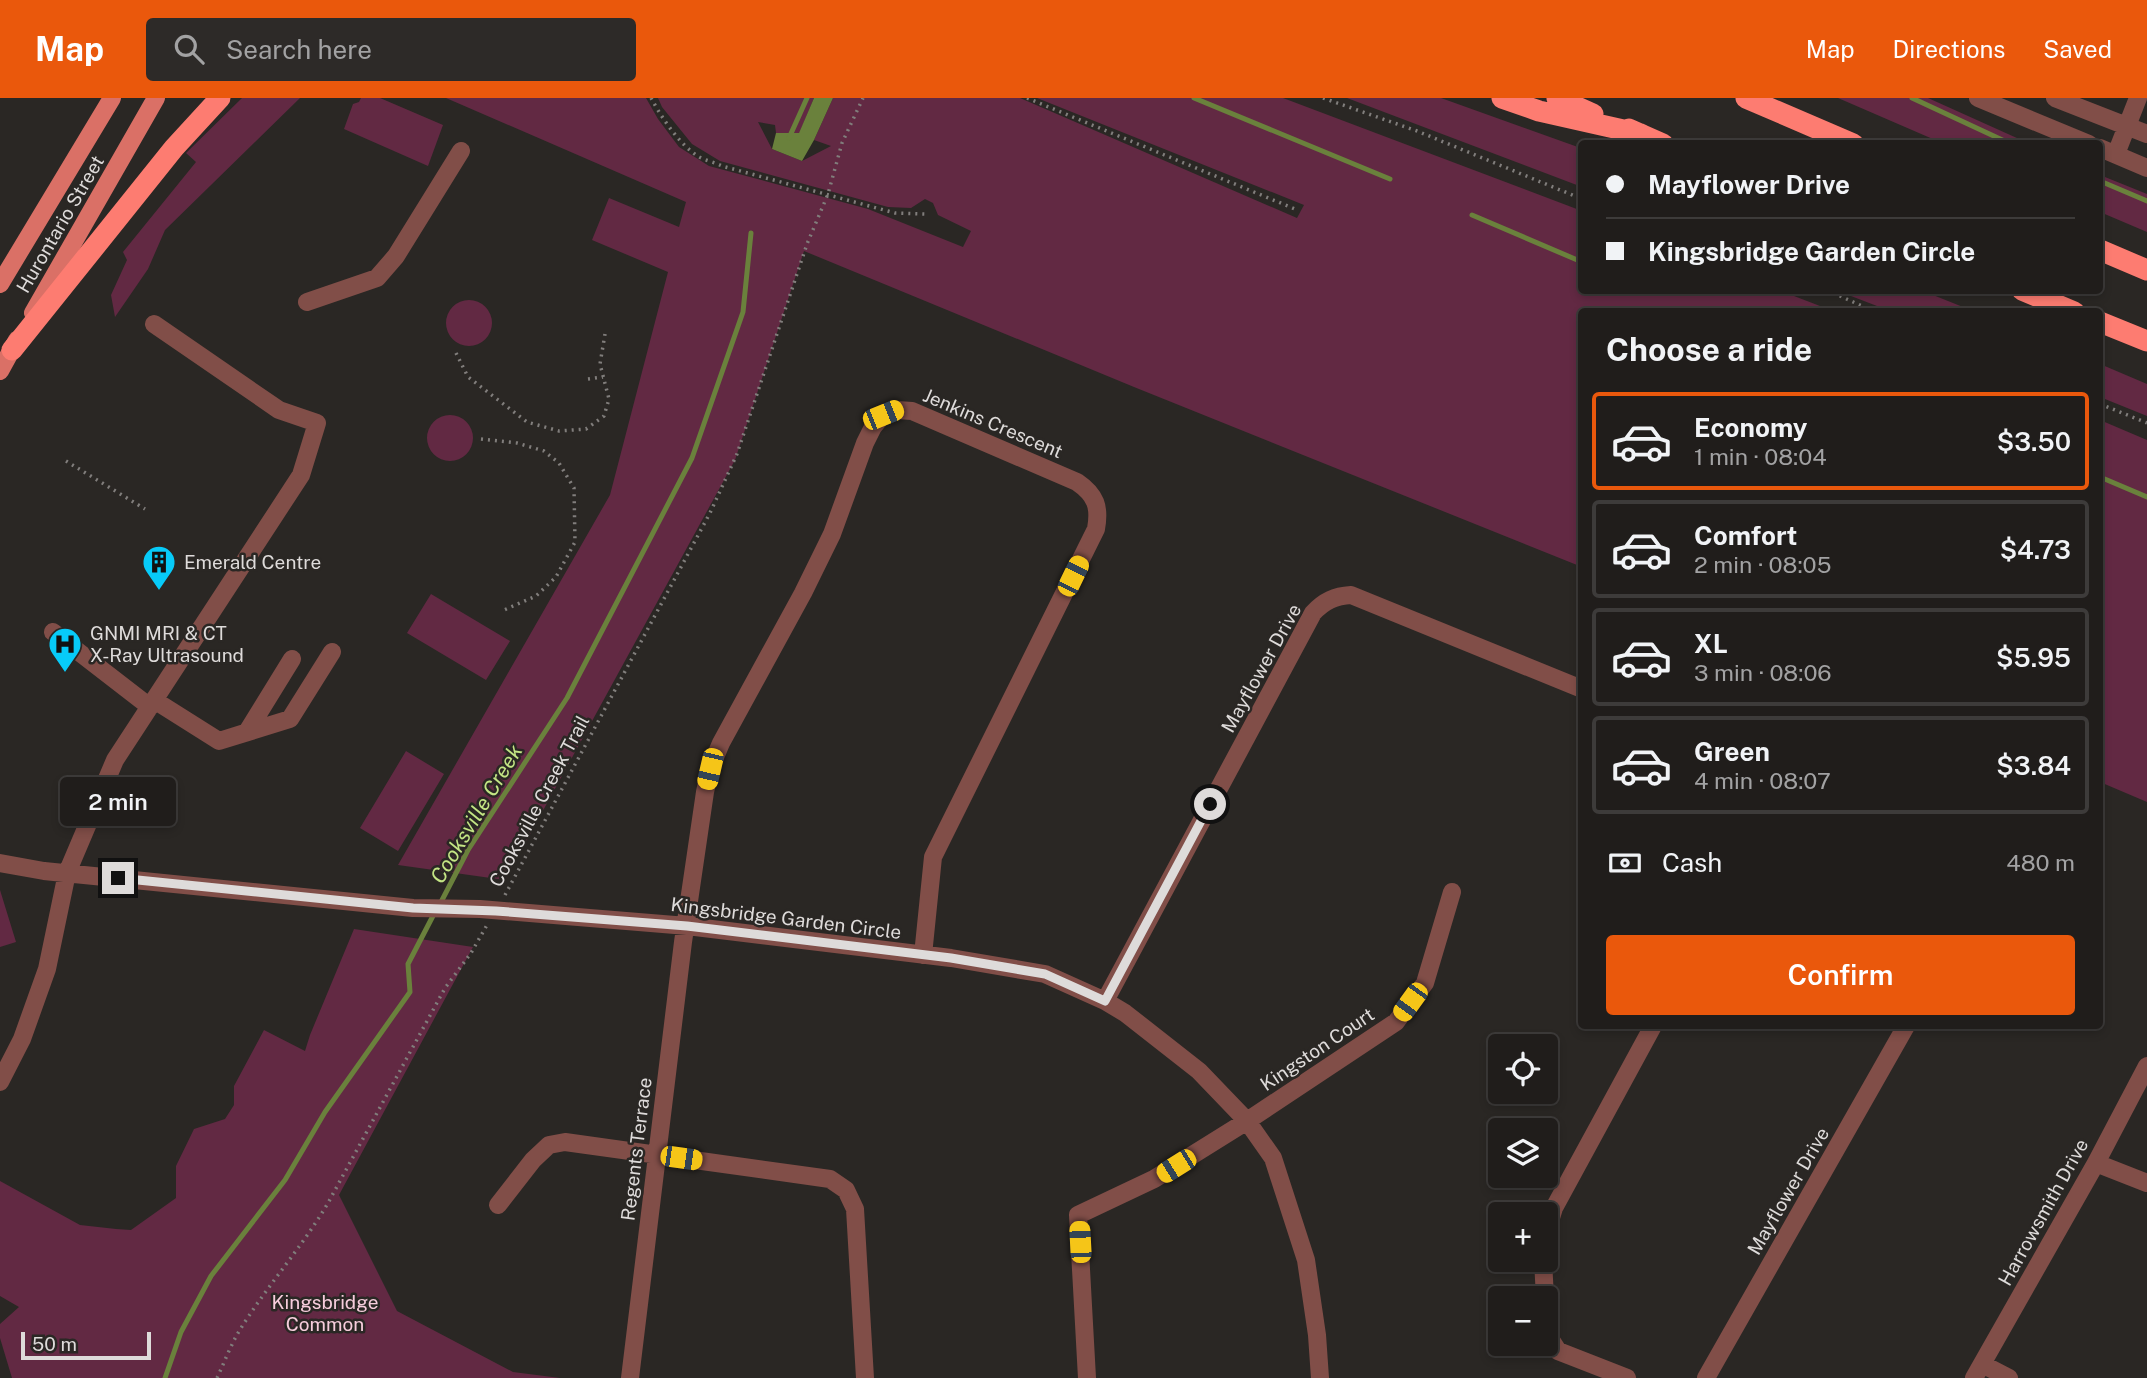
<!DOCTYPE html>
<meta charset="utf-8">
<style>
body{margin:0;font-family:"Public Sans",sans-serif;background:#2d2a28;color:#f1f3f6;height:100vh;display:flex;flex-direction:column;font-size:26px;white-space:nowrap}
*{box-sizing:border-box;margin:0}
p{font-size:23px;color:#a2a2a3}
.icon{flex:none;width:38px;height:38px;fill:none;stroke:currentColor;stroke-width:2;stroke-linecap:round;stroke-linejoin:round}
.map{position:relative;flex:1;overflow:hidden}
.details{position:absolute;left:1578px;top:210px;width:525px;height:721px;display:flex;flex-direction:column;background:#201d1b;border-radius:7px;box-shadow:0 4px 10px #0003,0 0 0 2px #3d3b3a}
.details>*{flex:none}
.top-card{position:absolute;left:1578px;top:42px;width:525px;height:154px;border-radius:7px;box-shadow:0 4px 10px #0003,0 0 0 2px #3d3b3a;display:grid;align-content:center;height:154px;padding:0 28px;background:#201d1b}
.fabs{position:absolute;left:1488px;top:936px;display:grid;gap:14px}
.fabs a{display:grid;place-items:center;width:70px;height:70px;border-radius:7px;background:#201d1b;box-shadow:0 4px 10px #0003,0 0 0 2px #3d3b3a;font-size:35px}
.scale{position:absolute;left:21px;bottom:18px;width:130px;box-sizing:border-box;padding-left:7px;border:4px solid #dedbda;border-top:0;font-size:19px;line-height:24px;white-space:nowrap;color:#dedbda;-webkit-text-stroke:5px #2a2724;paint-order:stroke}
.end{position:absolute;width:32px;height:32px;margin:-16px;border:9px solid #dedbda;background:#111;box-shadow:0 0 0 4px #111}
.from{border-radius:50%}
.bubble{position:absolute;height:49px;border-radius:7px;background:#201d1b;box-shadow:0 4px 10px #0003,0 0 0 2px #3d3b3a;font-size:23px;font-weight:600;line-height:49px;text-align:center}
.car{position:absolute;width:21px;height:42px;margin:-21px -10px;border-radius:9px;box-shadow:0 0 5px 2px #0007;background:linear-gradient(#f5c518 24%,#345 0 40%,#f5c518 0 76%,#345 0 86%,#f5c518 0)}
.top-card b{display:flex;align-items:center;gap:24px;height:66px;font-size:26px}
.top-card b+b{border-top:2px solid #3d3b3a}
.top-card i{width:18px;height:18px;background:#f1f3f6}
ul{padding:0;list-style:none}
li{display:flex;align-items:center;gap:21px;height:98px;margin:0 14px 10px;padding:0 14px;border:4px solid #3d3b3a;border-radius:7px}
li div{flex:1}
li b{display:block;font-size:26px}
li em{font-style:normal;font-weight:600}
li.current{border-color:#ea580c}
li>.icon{width:63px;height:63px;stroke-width:1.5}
h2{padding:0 28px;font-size:32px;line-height:84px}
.pay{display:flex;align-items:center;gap:18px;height:77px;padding:0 28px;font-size:26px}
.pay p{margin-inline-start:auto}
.primary-button{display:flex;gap:14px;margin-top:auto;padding:14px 28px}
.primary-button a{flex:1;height:80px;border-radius:7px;background:#ea580c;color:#fff;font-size:28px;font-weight:600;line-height:80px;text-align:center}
header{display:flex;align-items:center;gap:42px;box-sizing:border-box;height:98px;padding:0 35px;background:#ea580c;color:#fff}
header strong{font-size:33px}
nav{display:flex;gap:38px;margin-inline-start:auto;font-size:24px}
.search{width:490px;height:63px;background:#2d2a28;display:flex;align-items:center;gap:18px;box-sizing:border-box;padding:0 24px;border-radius:7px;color:#a2a2a3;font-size:26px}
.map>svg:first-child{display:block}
.green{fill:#622943}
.water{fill:#6a813c}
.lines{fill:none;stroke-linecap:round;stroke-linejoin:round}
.stream{stroke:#6a813c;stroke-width:5}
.path{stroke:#817e7c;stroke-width:3.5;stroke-dasharray:2 5;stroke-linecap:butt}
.minor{stroke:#814e48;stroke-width:18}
.major{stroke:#da7066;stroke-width:18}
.highway{stroke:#fd7c71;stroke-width:21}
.route{stroke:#dedbda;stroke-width:9}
.labels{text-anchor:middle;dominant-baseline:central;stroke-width:5;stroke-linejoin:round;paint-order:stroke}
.street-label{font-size:19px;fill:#dedbda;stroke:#2a2724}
.poi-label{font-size:19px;fill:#dedbda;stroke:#2a2724;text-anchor:start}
.park-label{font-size:19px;fill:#f7cddc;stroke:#2a2724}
.water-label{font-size:21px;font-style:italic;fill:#c3e584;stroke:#2a2724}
</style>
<header>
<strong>Map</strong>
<div class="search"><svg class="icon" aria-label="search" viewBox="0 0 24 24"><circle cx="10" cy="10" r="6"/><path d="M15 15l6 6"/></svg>Search here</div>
<nav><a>Map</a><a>Directions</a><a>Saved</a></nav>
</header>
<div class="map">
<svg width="2147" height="1280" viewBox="0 0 2147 1280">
<rect width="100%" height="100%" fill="#2a2724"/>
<path class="green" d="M242,0H300L165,132L148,171L115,219L111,197L127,162L123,154L196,64L186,55Z
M361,0H380L443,27L428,68L344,31L353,6L359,4Z
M446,0H646L658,21L679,49L709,68L868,111L963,149L971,133L938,117L933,105L925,101L911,110L888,109L720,63L692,46L662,9L658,0H814L799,36L776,35L775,27L758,24L772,51L802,63L831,48L814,42L833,0H1020L1297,120L1304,107L1037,0H1283L1582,113V192L1781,193L1833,213L1582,214V469L1134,289L804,153L735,362L505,782L398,767L610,397L668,174L592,142L609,100L679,129L686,104Z
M1347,0H1441L1575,48L1582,51V89Z
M1838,0H1928L2028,45H1942Z
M2100,77L2147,96V134L2100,114Z
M1838,193H1923L1973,213H1890Z
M446 225a23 23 0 1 1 46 0a23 23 0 1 1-46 0Z
M2100,266L2147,286V318L2100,299Z
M427 340a23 23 0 1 1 46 0a23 23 0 1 1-46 0Z
M2100,322L2147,342V704L2100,684Z
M431,496L510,543L486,582L407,535Z
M406,653L444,676L398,753L360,730Z
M0,792L16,844L0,849Z
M354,831L473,849L339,1097L397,1213L513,1274L560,1280H12L0,1240V1226L19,1209L0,1198V1083L80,1127L116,1131L131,1132L176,1100V1068L194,1031L225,1021L234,1007V988L264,932L305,953L310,937Z"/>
<path class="water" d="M814,0H833L814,42L802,63L772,51L776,35H799Z"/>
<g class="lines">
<path class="stream" d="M1194,0L1390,81
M1912,0L2011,46
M789,40L807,0
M2100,83L2147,103
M1472,117L1582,164
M2100,379L2147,399
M440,806L468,752L567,600L692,360L743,214L751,135
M165,1280L181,1234L211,1178L285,1082L325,1014L410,894L408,866L435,814"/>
<path class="path" d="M651,0C662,20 677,43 696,57C703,62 714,64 722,68L895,115L926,116
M1027,0L1295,111
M1323,0L1417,33L1582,101
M1827,192L1875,214
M456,255L468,279L527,324L559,333L586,331L604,318L609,301L600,266L605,236
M588,281L603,279
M2100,306L2147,325
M481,341L517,345L544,353L559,365L574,390L575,444L556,479L536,498L504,512
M66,363L145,411
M505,797L710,415L737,356L807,146L828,96L842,45L863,0
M217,1280C224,1265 230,1249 238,1235C265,1190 301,1151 328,1105L445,890L471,855L487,827"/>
<path class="minor" d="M1978,0L2089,46
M2055,0L2147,36
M2100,50L2147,70
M2116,56L2138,0
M307,204L377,180L396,158L461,53
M53,534L150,609
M154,602L219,643L290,621L332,554
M247,634L292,561
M0,765L44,773L413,810L480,811L687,828L951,860L1045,876L1105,903L1125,915L1199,973L1247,1023L1273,1060L1306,1162L1317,1237L1320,1280
M1105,903L1313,515C1324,503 1335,498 1351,497L1582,591
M0,984L22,941L47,871L67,775L115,662L301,377L317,325L279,312L154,226
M2096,1065L2147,1085
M498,1107L533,1062L549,1047L565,1044L830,1081L846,1092L855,1111L865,1280
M1545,1139L1554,1110L1653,928
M1543,1162L1545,1200
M1545,1202L1547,1236L1558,1253L1627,1280
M1982,1266L2009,1280
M630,1280L683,844L705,694L710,671L721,645L803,495L832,436L865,345L873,329L883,317L897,312L912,313L1077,384C1096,397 1100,409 1096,431L933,759L923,857
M1087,1280L1078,1117L1154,1081L1247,1023L1396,924L1425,885L1452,794
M1706,1280L1906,928
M1974,1280L2096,1065L2147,968"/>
<path class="major" d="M0,186L112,0
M33,215L156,0
M0,273L17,242"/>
<path class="highway" d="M1502,0L1539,13L1641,36
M1557,0L1593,16
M1746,0L1853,46
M1629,31L1663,46
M2100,152L2147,172
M2022,192L2074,214
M2100,224L2147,243
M12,252L174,50L220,0"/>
</g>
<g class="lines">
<path class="route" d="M118,780L413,810L496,813L687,828L951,860L1045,876L1105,903L1210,706"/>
</g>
<defs>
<symbol id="building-pin" viewBox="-11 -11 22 30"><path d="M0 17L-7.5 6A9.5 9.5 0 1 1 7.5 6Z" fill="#07cbf9" stroke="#2a2724"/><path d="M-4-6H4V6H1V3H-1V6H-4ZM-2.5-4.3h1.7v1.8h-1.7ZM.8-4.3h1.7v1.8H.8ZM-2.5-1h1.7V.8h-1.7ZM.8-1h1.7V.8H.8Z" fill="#111"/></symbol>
<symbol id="hospital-pin" viewBox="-11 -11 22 30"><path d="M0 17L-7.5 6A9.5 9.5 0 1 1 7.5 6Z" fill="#07cbf9" stroke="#2a2724"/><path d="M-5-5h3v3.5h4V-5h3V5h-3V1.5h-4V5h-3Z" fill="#111"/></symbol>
</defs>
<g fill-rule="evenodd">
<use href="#building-pin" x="140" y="445" width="38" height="52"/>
<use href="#hospital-pin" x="46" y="527" width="38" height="52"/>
</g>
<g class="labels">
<g class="street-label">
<text transform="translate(60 126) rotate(-60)">Hurontario Street</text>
<text transform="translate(993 325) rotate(23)">Jenkins Crescent</text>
<text transform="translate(1261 570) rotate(-61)">Mayflower Drive</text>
<text transform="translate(539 703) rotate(-62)">Cooksville Creek Trail</text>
<text transform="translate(786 820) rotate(7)">Kingsbridge Garden Circle</text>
<text transform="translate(1317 951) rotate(-34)">Kingston Court</text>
<text transform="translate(636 1051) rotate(-83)">Regents Terrace</text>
<text transform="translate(1788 1093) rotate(-60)">Mayflower Drive</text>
<text transform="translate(2043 1114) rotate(-61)">Harrowsmith Drive</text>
</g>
<g class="poi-label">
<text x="184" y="464">Emerald Centre</text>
<text x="90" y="535">GNMI MRI &amp; CT<tspan x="90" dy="22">X-Ray Ultrasound</tspan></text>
</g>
<g class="park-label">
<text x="325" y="1204">Kingsbridge<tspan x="325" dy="22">Common</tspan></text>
</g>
<g class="water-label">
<text transform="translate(476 716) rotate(-59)">Cooksville Creek</text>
</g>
</g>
</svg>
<div class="fabs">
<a><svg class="icon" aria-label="locate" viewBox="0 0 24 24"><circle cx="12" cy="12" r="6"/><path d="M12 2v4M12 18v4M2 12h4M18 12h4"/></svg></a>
<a><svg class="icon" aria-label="layers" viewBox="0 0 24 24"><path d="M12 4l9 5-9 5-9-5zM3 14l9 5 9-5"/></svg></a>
<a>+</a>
<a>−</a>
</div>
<div class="scale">50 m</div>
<i class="end from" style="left:1210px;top:706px"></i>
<i class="end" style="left:118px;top:780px"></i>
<div class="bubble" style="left:60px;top:679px;width:116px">2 min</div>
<i class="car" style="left:883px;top:317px;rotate:68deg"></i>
<i class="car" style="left:1073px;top:478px;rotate:26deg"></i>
<i class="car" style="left:710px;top:671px;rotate:193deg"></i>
<i class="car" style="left:1410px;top:904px;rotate:216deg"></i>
<i class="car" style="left:681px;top:1060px;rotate:98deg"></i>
<i class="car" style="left:1176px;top:1068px;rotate:238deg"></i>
<i class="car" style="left:1080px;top:1144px;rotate:357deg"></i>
<div class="top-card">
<b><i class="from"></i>Mayflower Drive</b>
<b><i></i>Kingsbridge Garden Circle</b>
</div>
<section class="details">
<h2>Choose a ride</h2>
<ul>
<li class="current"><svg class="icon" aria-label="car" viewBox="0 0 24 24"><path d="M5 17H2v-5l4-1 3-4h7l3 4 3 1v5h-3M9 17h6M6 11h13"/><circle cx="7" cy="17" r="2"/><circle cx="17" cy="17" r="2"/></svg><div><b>Economy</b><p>1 min · 08:04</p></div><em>$3.50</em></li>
<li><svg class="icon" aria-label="car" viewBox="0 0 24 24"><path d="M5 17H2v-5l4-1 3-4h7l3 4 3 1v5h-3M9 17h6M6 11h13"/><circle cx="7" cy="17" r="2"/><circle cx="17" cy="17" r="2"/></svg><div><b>Comfort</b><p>2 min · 08:05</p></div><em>$4.73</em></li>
<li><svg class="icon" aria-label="car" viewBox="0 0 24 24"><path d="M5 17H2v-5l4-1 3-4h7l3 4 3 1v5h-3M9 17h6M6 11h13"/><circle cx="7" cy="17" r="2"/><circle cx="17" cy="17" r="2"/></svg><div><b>XL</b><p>3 min · 08:06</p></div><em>$5.95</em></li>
<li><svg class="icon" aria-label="car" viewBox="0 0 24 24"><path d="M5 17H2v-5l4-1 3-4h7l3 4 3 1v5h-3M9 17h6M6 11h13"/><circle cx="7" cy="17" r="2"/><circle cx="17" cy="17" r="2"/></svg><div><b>Green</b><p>4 min · 08:07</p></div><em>$3.84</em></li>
</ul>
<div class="pay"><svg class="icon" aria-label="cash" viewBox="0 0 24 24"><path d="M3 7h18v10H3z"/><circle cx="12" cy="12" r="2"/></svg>Cash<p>480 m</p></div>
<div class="primary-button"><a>Confirm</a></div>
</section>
</div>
